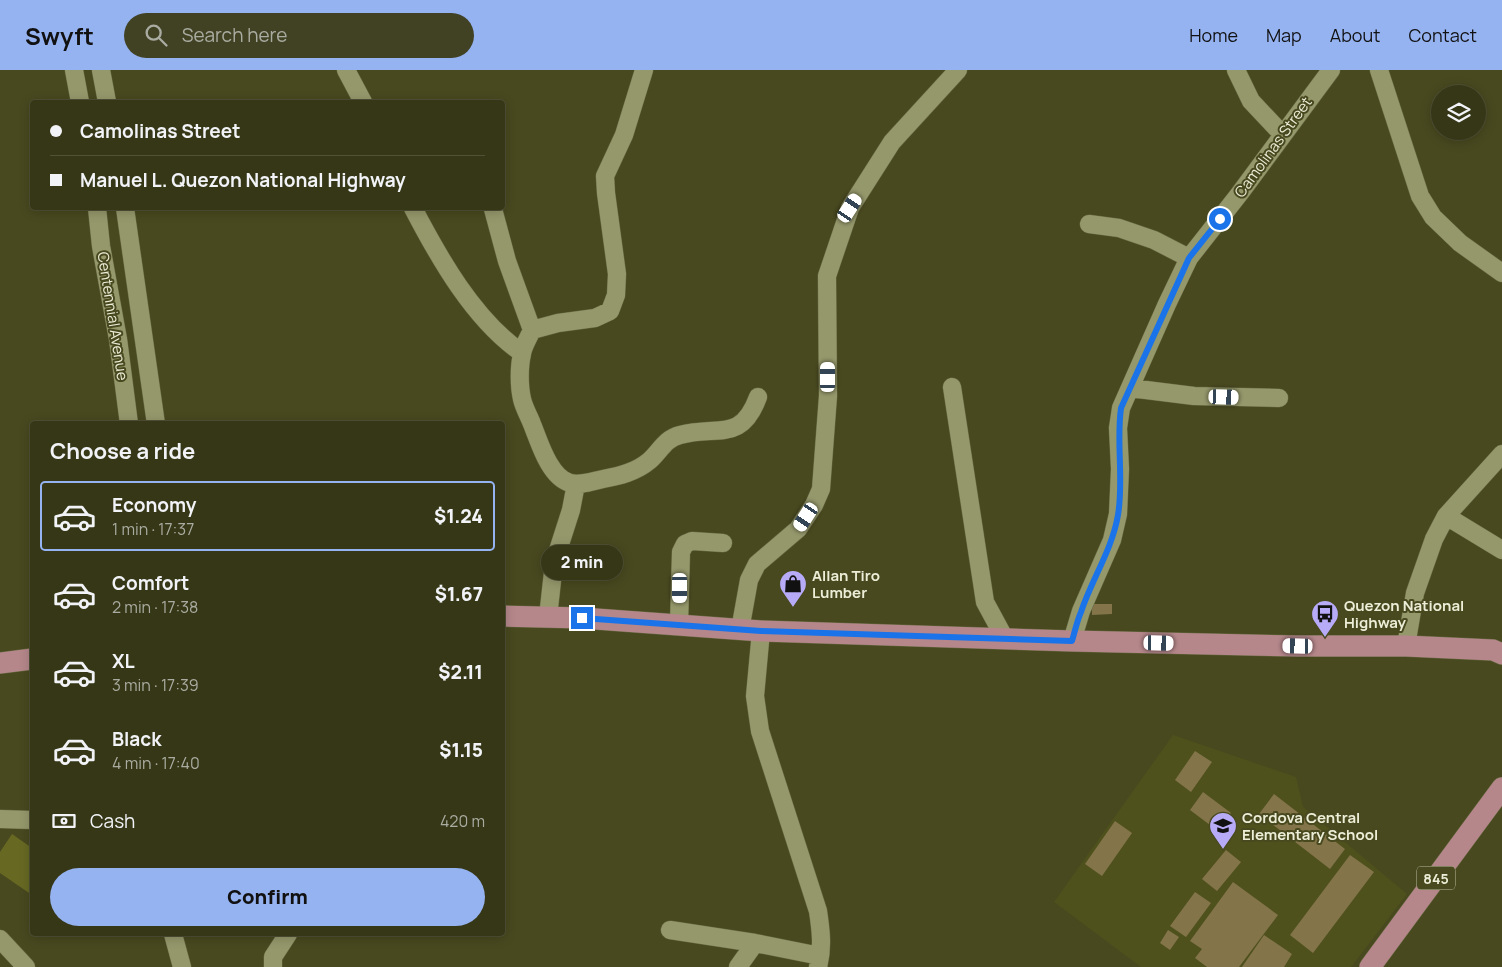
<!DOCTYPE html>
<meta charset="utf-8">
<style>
body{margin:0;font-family:Manrope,sans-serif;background:#414224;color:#f1f3f6;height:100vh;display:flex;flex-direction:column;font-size:19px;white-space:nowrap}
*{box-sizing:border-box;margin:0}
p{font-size:16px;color:#aaaca1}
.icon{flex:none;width:28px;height:28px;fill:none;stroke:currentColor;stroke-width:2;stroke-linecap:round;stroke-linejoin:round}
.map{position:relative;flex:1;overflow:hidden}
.drawer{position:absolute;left:30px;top:351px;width:475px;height:515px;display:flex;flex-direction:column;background:#363717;border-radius:5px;box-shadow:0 2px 12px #0003,0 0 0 1px #505136}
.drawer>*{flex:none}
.banner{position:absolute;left:30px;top:30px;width:475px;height:110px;border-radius:5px;box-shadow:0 2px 12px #0003,0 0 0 1px #505136;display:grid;align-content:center;height:110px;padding:0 20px;background:#363717}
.fabs{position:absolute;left:1431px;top:15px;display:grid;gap:10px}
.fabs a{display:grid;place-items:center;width:55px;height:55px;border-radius:50%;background:#363717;box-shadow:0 2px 12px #0003,0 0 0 1px #505136;font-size:25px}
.end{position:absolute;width:22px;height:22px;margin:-11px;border:6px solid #1a73e8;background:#fff;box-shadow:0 0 0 2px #fff}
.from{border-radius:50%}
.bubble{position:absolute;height:35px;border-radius:18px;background:#363717;box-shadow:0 2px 12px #0003,0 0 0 1px #505136;font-size:16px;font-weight:800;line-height:35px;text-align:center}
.car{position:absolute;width:15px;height:30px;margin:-15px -8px;border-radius:6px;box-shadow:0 0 4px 1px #0007;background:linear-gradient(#fff 24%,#345 0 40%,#fff 0 76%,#345 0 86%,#fff 0)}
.banner b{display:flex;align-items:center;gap:18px;height:48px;font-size:19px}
.banner b+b{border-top:1px solid #505136}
.banner i{width:12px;height:12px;background:#f1f3f6}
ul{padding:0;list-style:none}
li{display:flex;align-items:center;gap:15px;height:70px;margin:0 10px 8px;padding:0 10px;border:2px solid transparent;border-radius:5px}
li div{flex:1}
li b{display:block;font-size:19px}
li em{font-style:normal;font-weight:800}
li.on{border-color:#95b2f1}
li>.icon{width:45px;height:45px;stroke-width:1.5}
h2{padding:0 20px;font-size:22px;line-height:60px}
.pay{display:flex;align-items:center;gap:12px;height:55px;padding:0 20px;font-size:19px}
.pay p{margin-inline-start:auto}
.cta{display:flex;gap:10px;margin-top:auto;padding:10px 20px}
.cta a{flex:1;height:58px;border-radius:30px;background:#95b2f1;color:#111;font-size:20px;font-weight:800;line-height:58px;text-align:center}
header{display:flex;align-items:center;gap:30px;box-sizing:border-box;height:70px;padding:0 25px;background:#95b2f1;color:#111}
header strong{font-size:24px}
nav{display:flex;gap:28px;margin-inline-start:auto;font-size:18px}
.search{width:350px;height:45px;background:#414224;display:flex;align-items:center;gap:12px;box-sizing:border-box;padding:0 18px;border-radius:28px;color:#aaaca1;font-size:19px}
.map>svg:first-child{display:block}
.built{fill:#4f511d}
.green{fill:#676923}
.building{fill:#83744a}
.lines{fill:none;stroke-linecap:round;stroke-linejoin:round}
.minor-casing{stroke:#676842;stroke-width:19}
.major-casing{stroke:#676842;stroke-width:22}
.minor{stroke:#95986b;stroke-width:18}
.major{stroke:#b5878b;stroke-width:21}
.route{stroke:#1a73e8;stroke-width:6}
.labels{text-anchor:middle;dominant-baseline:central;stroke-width:4;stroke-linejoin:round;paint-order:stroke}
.shield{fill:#48491f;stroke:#bbbca0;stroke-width:1}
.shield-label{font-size:14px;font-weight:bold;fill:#eceed7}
.street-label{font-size:15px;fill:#eceed7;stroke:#48491f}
.poi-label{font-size:15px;font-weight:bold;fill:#eceed7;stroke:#48491f;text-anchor:start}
</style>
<header>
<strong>Swyft</strong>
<div class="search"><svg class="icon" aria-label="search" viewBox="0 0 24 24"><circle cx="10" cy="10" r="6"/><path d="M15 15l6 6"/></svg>Search here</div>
<nav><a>Home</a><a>Map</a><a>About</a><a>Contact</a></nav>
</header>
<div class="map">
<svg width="1502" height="897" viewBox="0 0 1502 897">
<rect width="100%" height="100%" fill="#48491f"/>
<path class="built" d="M1173,665L1296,707L1303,737L1407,824L1351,897H1141L1054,832Z"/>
<path class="green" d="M12,764L32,778V825L0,803V782Z"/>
<path class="building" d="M1092,534H1112V544L1092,545Z
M1195,681L1212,692L1191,722L1175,710Z
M1203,722L1231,743L1218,761L1190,740Z
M1274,724L1345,779L1330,799L1259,744Z
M1115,751L1132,763L1102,806L1085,794Z
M1226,780L1241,792L1217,821L1202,809Z
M1350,785L1374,802L1313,883L1290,865Z
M1233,812L1278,845L1239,897H1207L1195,888L1202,879L1190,871Z
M1195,822L1211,833L1186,867L1170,856Z
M1168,860L1179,867L1170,880L1160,873Z
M1264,865L1292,884L1284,897H1242Z"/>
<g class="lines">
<defs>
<path id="minor" d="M74,0L80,32
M101,0L107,32
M346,0L363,32
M644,0L624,65L605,106L606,123L617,204L616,225L610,241L595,248L558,253L532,260C529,267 523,276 522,284C519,297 519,316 522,329C524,338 529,346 532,354C539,371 549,407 570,413C580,416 593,411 603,409C619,406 636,402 649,391C660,382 664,369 680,365C718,355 741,373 758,327
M1236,0L1251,31L1282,64
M1379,0L1420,126L1433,147L1460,173L1502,203
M97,138L101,176L118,269L129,354
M125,138L156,354
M413,138C439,188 474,250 522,283
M493,139L507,191L532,260
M1089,154L1119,158L1154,170L1189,188
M952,317L985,532L1005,569
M1130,318L1194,326L1279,328
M1446,446L1502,480
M548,547L554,493L571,440L576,414
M679,555L681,482L685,474L692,471L723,473
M740,560L749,510L757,494L798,459L814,435L821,419L828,326L827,206L850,138L892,72L958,0
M761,561L755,626L760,661L818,841C821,861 823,878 818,897
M1072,571L1081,541L1112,470L1118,444L1120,399L1118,358L1121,338L1167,234L1189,188L1240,123L1331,0
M1406,576L1415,523L1434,469L1446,446L1502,384
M0,749L32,750
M670,860L755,873L820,886
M173,864L182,897
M0,869L26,897
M273,897V887L288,864
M738,897L755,873"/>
<path id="major" d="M502,546L582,548L761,561L1072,571L1298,576H1406L1493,580L1502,584
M0,593L32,589
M1370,897L1502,718"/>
</defs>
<use href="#minor" class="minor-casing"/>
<use href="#major" class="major-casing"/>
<use href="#minor" class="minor"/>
<use href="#major" class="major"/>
</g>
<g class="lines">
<path class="route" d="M582,548L761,561L1072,571C1075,561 1077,551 1081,542C1092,509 1112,480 1118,445C1124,410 1116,373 1121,338L1189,188L1220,149"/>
</g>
<defs>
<symbol id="shop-pin" viewBox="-11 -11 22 30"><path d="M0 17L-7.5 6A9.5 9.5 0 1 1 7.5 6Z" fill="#b7abf8" stroke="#48491f"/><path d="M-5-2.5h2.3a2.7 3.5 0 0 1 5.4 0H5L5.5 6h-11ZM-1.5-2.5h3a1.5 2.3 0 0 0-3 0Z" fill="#111"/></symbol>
<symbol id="bus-pin" viewBox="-11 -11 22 30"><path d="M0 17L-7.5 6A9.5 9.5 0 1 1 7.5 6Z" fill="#b7abf8" stroke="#48491f"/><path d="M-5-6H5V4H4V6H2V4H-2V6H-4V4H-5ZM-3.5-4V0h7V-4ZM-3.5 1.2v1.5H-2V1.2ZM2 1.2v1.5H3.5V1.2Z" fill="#111"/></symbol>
<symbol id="school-pin" viewBox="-11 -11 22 30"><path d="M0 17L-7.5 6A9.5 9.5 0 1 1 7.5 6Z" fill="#b7abf8" stroke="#48491f"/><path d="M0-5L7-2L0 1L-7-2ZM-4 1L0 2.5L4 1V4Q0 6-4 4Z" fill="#111"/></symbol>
</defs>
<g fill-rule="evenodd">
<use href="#shop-pin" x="777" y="498" width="32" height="43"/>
<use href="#bus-pin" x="1309" y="528" width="32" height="43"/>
<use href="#school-pin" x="1207" y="740" width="32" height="43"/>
</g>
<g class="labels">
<rect class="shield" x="1417" y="796.5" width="38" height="23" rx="4"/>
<g class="shield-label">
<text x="1436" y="808">845</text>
</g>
<g class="street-label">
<text transform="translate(1273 77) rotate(-54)">Camolinas Street</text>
<text transform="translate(113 246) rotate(81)">Centennial Avenue</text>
</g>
<g class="poi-label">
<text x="812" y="505">Allan Tiro<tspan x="812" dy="17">Lumber</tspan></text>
<text x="1344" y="535">Quezon National<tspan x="1344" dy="17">Highway</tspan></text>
<text x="1242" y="747">Cordova Central<tspan x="1242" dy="17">Elementary School</tspan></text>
</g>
</g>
</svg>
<div class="fabs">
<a><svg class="icon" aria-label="layers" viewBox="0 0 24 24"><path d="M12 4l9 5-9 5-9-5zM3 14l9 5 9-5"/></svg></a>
</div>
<i class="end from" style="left:1220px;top:149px"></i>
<i class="end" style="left:582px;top:548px"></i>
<div class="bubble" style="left:541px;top:475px;width:82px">2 min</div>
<i class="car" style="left:850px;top:138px;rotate:33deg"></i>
<i class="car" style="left:828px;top:307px;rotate:0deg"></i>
<i class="car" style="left:1224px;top:327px;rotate:92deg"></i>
<i class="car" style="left:806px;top:447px;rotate:213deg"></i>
<i class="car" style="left:680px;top:518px;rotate:180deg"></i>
<i class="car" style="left:1159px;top:573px;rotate:91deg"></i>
<i class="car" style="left:1298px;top:576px;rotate:271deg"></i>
<div class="banner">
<b><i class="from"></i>Camolinas Street</b>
<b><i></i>Manuel L. Quezon National Highway</b>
</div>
<section class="drawer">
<h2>Choose a ride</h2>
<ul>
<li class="on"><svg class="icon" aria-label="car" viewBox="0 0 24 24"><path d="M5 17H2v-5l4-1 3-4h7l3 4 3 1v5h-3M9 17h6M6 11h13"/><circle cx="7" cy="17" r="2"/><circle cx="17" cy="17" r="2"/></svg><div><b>Economy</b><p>1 min · 17:37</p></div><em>$1.24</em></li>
<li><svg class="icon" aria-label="car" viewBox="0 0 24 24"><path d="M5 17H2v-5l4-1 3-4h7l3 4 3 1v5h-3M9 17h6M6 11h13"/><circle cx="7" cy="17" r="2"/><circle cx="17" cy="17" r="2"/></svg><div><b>Comfort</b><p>2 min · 17:38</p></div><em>$1.67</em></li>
<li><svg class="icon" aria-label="car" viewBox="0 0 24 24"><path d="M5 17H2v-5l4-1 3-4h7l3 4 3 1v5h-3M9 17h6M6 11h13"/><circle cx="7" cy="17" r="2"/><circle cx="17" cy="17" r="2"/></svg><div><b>XL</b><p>3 min · 17:39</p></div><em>$2.11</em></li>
<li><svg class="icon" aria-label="car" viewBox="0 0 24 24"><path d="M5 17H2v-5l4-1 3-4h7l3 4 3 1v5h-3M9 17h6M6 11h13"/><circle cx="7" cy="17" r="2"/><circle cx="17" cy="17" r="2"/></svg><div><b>Black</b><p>4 min · 17:40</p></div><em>$1.15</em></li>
</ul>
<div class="pay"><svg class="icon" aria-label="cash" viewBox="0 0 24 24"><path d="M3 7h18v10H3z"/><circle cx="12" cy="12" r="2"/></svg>Cash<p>420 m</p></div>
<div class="cta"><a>Confirm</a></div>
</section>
</div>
